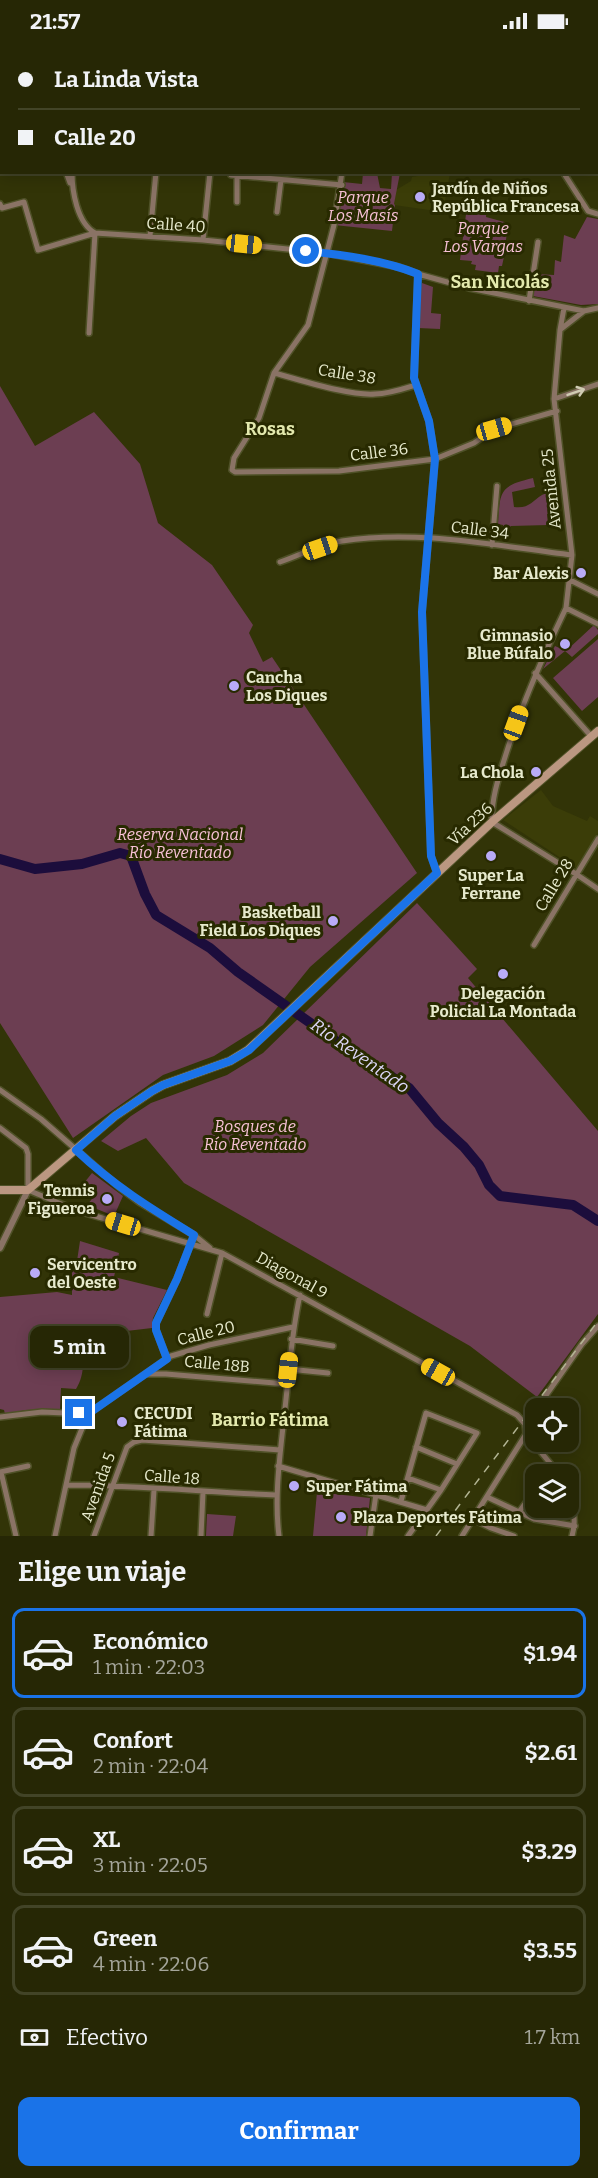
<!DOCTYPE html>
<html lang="es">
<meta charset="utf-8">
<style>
body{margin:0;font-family:Bitter,serif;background:#323313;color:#f1f3f6;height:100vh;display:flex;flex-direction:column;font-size:22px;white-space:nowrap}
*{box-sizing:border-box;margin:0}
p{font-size:20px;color:#a4a59a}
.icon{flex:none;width:33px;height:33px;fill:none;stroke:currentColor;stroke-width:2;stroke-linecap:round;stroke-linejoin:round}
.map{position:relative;height:1494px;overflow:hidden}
.panel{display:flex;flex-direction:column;background:#262705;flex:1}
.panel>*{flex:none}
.guide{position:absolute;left:0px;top:0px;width:598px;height:132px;box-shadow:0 3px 15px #0003,0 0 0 2px #424427;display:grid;align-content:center;height:132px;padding:0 18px;background:#262705}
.tools{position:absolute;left:525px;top:1356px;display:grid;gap:12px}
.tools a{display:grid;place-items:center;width:54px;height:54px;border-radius:12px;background:#262705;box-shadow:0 3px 15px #0003,0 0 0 2px #424427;font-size:30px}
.end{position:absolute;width:27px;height:27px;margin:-14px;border:8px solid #1a73e8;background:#fff;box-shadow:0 0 0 3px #fff}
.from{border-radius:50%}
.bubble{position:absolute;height:42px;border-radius:12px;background:#262705;box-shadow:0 3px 15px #0003,0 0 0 2px #424427;font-size:20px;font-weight:700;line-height:42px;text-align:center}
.car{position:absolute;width:18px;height:36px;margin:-18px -9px;border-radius:8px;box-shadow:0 0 4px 2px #0007;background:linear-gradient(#f5c518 24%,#345 0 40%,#f5c518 0 76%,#345 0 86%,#f5c518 0)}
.guide b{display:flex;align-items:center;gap:21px;height:57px;font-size:22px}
.guide b+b{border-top:2px solid #424427}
.guide i{width:15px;height:15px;background:#f1f3f6}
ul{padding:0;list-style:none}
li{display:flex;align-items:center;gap:18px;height:90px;margin:0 12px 9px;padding:0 6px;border:3px solid #424427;border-radius:12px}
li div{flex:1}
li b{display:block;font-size:22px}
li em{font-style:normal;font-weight:700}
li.on{border-color:#1a73e8}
li>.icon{width:54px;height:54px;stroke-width:1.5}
h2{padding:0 18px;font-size:27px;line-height:72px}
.pay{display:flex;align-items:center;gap:15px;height:66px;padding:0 18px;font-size:22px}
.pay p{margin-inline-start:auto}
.primary-button{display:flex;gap:12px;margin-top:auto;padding:12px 18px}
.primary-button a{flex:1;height:69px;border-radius:12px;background:#1a73e8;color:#fff;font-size:24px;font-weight:700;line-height:69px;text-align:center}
.status{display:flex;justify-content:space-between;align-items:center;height:42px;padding:0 30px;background:#262705;direction:ltr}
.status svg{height:16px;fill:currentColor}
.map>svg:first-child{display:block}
.built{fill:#3b3d08}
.green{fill:#6c3e52}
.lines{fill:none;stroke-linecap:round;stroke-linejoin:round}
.river{stroke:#1c0d3c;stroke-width:10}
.minor-casing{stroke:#4f5127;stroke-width:8}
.tertiary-casing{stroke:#4f5127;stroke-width:9}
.secondary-casing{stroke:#4f5127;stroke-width:10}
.minor{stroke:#8a7365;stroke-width:5}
.tertiary{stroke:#8a7365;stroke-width:6}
.secondary{stroke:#bb9781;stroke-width:8}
.rail{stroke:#b3b594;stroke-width:1.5;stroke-dasharray:8 8;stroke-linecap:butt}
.oneway{stroke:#d0ccb3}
.route{stroke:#1a73e8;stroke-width:8}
.poi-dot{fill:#b9abf7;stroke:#282a00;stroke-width:2}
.labels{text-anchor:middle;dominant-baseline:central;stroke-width:6;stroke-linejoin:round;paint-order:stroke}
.poi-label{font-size:16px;font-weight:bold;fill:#e7eacd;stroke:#282a00;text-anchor:start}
.park-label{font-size:16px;font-style:italic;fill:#f8c1d7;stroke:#282a00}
.street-label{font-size:16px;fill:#e7eacd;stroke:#282a00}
.neighbourhood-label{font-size:18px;font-weight:bold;fill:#e3e9ad;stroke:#282a00}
.water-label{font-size:18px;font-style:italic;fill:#ddd7f9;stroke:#282a00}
</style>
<div class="status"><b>21:57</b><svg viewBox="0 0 49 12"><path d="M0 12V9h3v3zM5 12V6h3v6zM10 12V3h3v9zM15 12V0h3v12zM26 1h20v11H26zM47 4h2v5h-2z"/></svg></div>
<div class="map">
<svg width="598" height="1494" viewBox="0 0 598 1494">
<rect width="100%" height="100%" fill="#323407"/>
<path class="built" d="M418,131H450L443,170L394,163L396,148L411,139L412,135L418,134Z
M541,748L553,764L587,779L590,774L598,779V791L576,826L503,778Z"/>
<path class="green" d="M363,131H377L380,146L391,147L392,131H400L394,162L395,163L392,189L334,183L342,143L343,140L362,142Z
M468,157L487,159L486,175L508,181L506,198L502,199L500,207L505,210L502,224H499L498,231L475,228L476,223L471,222L472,219L460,218Z
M587,175L598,177V262L581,263L533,254L536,232L554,233L555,218L561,220L564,193L575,197Z
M422,241L433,245L431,271L441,272L440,287L418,286L419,253Z
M0,344L35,404L94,370L140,422L158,481L212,523L253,583L249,591L263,620L272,615L417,831L310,925L263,983L214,1014L163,1033L73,1096L0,981Z
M533,436L535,445L512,450L514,465C529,467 532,459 542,453C546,451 553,450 558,449L560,471L547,472L548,483L511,484L508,487L503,486V483L498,482C500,449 499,444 533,436Z
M594,583L598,588V592L572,615L565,609L543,627L555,604L566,609Z
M598,597V655L582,669L553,636Z
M417,861L477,927L468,936L598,1089V1272L537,1355L470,1304L184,1141L146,1096L118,1109L101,1099L131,1074L151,1061L227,1033L263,1011Z
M92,1131L123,1154L114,1174L87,1163L96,1152L84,1141Z
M80,1199L119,1211L114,1235L167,1248L153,1276L152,1286L84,1294C83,1311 86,1332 76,1347L61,1346L60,1367L26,1368L5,1372L4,1368L0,1367V1255L57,1250L72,1253V1218L77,1219Z
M317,1450L370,1456L366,1494H313Z
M207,1472L236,1474L233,1494H206Z"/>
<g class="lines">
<path class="river" d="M0,817L35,827L82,822L120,811L131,814L145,852L156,873L210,906L238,930L336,999L409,1046L438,1081L464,1105L479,1123L489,1143L500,1154L573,1163L598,1179"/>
<defs>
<path id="minor" d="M132,0L137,2
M498,0L499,2
M33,2L36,0
M75,2V0
M172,2V0
M272,2V0
M317,2V0
M0,10H2
M0,119H2
M66,130L70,141
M72,130C72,149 77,181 95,191L89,291
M342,130L334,183L308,283L274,331L259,376L234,416L232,428L235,430L339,429L435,417L474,401L494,387L557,369
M563,130L588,169L598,172
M231,133L342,143
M237,160V134
M0,162L2,166L24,160L38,208L95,191L203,198L326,211L399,225L418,232L469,246L584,269L598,266
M277,170L281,138
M150,194L156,130
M203,198L210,130
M418,232L414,336L429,379L435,417L422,570L431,814L437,831
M529,259L538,200
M564,266L560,288L554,357L572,513L566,566L598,582
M561,287L584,269
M274,331C301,338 349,354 375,352C389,352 403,347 416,343
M554,357L598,342
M492,503L497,444
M280,520C300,513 321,502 342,499C418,487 496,504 572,513
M570,538L598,552
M566,566C543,614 522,661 506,712C499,734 491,757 492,780L576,832L598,847
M535,631L591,694
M534,903L598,797
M0,1048L41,1077L119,1145L139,1160L194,1193L210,1206
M0,1086L26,1106L28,1112V1148L78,1169L222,1211L517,1373L525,1382
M207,1272L222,1211
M291,1297L333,1304
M167,1317L156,1288V1281L177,1237L194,1193
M288,1327L328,1331
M146,1332H166L287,1342
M537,1366L582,1302L598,1284
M0,1375L42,1370L88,1372L171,1314L209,1303L293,1285
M525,1382L536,1368
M526,1392L559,1432
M416,1405L457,1422
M278,1424L427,1468
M0,1430L28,1424
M1,1430L16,1494
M408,1436L441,1448
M66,1443C136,1443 206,1450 276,1453
M568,1452C574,1465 576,1480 572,1494
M487,1455L534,1477L575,1484
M401,1459L426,1371L477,1391L441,1448L408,1494
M519,1470L533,1451L536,1450
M473,1477L491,1486L514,1494
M55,1494L74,1406L88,1372
M94,1494L127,1405L134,1400L142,1398L280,1408
M151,1494L154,1448
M201,1494L203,1450
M279,1494C274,1454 280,1415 284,1375C289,1334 291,1293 300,1253
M370,1494L376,1452
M462,1494L526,1392L525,1382"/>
<path id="tertiary" d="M0,1206L28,1148"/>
<path id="secondary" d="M0,1148H28L115,1074L152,1049L163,1043L230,1019L248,1008L492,780L598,689"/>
</defs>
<use href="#minor" class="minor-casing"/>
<use href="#tertiary" class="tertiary-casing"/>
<use href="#secondary" class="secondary-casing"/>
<use href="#minor" class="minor"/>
<use href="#tertiary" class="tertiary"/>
<use href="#secondary" class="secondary"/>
<path class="rail" d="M436,1494L598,1279"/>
</g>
<defs><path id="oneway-shaft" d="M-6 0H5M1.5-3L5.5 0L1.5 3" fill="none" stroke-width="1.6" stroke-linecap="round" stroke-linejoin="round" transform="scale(1.5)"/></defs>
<use class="oneway" href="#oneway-shaft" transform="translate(576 350) rotate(-19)"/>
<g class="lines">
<path class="route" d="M79,1371L88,1372L167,1317L156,1288V1281L177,1237L194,1193C150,1166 114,1144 76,1108L115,1074L152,1049L163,1043L230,1019L249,1008L437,831L431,814L422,570L435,417L429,379L414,336L418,232C383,218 344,213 306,209"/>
</g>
<g class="poi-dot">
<circle cx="420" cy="155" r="6"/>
<circle cx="581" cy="531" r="6"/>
<circle cx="565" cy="602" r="6"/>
<circle cx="234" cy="644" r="6"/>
<circle cx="536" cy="730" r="6"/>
<circle cx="491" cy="814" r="6"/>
<circle cx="333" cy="879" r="6"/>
<circle cx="503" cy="932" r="6"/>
<circle cx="107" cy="1157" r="6"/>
<circle cx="35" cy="1231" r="6"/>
<circle cx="122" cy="1380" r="6"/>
<circle cx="294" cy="1444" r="6"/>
<circle cx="341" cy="1475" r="6"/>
</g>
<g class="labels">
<g class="poi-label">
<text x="432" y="146">Jardín de Niños<tspan x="432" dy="18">República Francesa</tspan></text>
<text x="569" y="531" text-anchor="end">Bar Alexis</text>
<text x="553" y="593" text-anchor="end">Gimnasio<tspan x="553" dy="18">Blue Búfalo</tspan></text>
<text x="246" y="635">Cancha<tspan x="246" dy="18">Los Diques</tspan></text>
<text x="524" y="730" text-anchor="end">La Chola</text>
<text x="491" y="833" text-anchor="middle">Super La<tspan x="491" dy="18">Ferrane</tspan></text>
<text x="321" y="870" text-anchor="end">Basketball<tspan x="321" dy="18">Field Los Diques</tspan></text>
<text x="503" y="951" text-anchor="middle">Delegación<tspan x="503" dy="18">Policial La Montada</tspan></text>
<text x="95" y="1148" text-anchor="end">Tennis<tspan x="95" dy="18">Figueroa</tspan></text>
<text x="47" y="1222">Servicentro<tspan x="47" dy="18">del Oeste</tspan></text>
<text x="134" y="1371">CECUDI<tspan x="134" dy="18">Fátima</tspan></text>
<text x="306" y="1444">Super Fátima</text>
<text x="353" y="1475">Plaza Deportes Fátima</text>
</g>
<g class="park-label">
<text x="363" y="155">Parque<tspan x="363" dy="18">Los Masís</tspan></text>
<text x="483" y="186">Parque<tspan x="483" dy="18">Los Vargas</tspan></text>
<text x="180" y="792">Reserva Nacional<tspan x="180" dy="18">Río Reventado</tspan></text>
<text x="255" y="1084">Bosques de<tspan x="255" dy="18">Río Reventado</tspan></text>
</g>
<g class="street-label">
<text transform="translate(176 183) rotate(4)">Calle 40</text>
<text transform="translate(347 332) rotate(9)">Calle 38</text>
<text transform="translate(379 410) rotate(-7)">Calle 36</text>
<text transform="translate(551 447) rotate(-96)">Avenida 25</text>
<text transform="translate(480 488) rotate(7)">Calle 34</text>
<text transform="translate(470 782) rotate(-43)">Vía 236</text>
<text transform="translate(554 843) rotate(-59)">Calle 28</text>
<text transform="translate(292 1233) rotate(29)">Diagonal 9</text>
<text transform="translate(206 1291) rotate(-14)">Calle 20</text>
<text transform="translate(217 1322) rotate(5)">Calle 18B</text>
<text transform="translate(172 1435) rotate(4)">Calle 18</text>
<text transform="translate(98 1445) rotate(-70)">Avenida 5</text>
</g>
<g class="neighbourhood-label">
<text x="500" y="240">San Nicolás</text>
<text x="270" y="387">Rosas</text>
<text x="270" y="1378">Barrio Fátima</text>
</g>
<g class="water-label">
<text transform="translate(360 1014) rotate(35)">Rio Reventado</text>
</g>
</g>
</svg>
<div class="tools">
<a><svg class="icon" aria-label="locate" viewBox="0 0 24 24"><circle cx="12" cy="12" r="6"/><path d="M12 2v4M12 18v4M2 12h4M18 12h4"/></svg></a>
<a><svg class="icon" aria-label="layers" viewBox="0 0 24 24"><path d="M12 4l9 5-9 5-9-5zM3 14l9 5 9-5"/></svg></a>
</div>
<i class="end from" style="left:306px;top:209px"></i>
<i class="end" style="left:79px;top:1371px"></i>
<div class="bubble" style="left:30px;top:1284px;width:99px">5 min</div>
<i class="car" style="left:244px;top:202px;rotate:96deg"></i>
<i class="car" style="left:494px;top:387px;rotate:74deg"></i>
<i class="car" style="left:320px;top:506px;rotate:71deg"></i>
<i class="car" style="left:516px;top:681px;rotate:20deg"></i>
<i class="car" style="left:123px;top:1182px;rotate:287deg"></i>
<i class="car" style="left:288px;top:1328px;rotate:6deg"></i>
<i class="car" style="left:438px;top:1330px;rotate:299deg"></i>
<div class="guide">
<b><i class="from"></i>La Linda Vista</b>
<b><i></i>Calle 20</b>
</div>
</div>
<section class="panel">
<h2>Elige un viaje</h2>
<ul>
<li class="on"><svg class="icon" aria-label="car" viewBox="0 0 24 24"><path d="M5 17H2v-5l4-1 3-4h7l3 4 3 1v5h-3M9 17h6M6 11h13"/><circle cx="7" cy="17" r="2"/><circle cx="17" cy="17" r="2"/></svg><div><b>Económico</b><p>1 min · 22:03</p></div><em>$1.94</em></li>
<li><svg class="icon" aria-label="car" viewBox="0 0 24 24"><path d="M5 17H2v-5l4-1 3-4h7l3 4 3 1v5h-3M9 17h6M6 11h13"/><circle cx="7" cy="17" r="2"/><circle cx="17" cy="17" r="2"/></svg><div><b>Confort</b><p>2 min · 22:04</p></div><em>$2.61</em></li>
<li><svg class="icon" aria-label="car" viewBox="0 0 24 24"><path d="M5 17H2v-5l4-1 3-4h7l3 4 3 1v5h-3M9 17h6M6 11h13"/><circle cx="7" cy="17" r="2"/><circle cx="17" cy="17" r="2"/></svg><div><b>XL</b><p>3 min · 22:05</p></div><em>$3.29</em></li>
<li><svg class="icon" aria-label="car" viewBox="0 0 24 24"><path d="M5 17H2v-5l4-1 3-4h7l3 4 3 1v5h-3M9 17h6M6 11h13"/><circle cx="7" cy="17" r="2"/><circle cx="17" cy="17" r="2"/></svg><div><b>Green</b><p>4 min · 22:06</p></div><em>$3.55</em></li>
</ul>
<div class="pay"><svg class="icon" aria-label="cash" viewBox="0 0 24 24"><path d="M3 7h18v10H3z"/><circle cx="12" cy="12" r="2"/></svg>Efectivo<p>1.7 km</p></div>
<div class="primary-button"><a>Confirmar</a></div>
</section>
